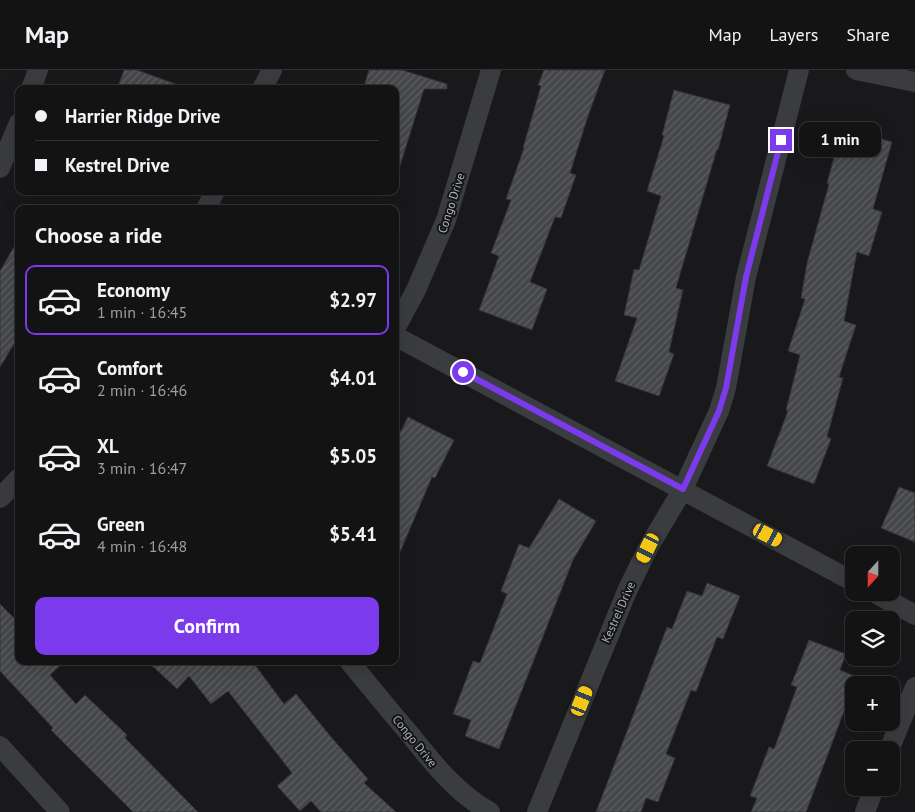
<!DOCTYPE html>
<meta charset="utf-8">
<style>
body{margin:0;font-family:"PT Sans",sans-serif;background:#1c1c1d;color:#f1f3f6;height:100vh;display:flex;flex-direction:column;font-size:19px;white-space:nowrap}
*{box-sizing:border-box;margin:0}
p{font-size:16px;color:#9d9ea0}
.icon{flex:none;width:28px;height:28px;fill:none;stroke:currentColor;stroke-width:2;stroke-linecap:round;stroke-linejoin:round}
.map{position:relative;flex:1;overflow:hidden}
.sheet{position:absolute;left:15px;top:135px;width:384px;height:460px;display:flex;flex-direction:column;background:#131314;border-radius:10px;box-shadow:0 5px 20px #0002,0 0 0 1px #323234}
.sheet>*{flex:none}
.guide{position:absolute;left:15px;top:15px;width:384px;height:110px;border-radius:10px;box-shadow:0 5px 20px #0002,0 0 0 1px #323234;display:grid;align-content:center;height:110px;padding:0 20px;background:#131314}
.needle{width:32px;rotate:201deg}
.fabs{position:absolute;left:845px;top:476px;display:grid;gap:10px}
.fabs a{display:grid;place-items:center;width:55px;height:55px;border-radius:10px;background:#131314;box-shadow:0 5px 20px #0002,0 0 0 1px #323234;font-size:25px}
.end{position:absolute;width:22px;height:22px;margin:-11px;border:6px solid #7c3aed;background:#fff;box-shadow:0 0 0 2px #fff}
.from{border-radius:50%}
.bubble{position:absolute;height:35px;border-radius:10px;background:#131314;box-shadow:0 5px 20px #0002,0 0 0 1px #323234;font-size:16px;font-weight:600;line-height:35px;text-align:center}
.car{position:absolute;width:15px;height:30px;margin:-15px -8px;border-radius:6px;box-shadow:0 0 4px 1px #0007;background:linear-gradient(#f5c518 24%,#345 0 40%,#f5c518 0 76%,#345 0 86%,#f5c518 0)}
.guide b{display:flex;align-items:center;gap:18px;height:48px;font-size:19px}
.guide b+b{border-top:1px solid #323234}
.guide i{width:12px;height:12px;background:#f1f3f6}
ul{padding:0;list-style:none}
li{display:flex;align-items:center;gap:15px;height:70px;margin:0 10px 8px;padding:0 10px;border:2px solid transparent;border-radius:10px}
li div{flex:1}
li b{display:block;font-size:19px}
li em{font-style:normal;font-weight:600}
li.on{border-color:#7c3aed}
li>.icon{width:45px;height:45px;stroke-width:1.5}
h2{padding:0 20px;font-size:22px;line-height:60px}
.primary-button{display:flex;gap:10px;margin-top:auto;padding:10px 20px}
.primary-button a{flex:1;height:58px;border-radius:10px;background:#7c3aed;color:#fff;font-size:20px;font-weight:600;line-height:58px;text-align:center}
header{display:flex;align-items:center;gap:30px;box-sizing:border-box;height:70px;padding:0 25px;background:#131314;border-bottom:1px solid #323234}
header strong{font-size:24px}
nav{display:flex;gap:28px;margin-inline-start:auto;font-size:18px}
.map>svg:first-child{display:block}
.building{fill:url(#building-hatch);stroke:#333437}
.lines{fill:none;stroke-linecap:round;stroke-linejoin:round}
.street{stroke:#3a3c40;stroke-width:20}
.route{stroke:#7c3aed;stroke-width:6}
.labels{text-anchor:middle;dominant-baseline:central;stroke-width:4;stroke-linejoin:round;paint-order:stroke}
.street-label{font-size:12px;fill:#abb3ba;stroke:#141416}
</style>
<header>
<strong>Map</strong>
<nav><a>Map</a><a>Layers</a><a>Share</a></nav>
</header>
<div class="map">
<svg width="915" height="742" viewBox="0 0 915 742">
<defs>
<pattern id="building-hatch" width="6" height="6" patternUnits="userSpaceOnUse" patternTransform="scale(1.25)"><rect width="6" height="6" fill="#45474b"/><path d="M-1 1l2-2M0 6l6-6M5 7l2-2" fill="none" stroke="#5d5f63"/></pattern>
</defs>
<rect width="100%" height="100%" fill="#19191b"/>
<path class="building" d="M124,0H137L181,16V19H117Z
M369,0H402L447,14V19H424L400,96H395V19H363Z
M544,0H605L588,46L570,103L576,105L561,148L555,147L530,212L547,219L532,260L479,240L499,186L491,183L511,130L506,129L524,78H523L541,16L538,15Z
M674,20L730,35L718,80L717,79L676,218L683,220L669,282L674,284L659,326L615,311L637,248L624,245L634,199L639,200L661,126L647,121L664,66L662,65Z
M842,58L892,72L873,139L882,142L869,186L857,182L844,251L856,255L839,307L843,308L827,367L831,369L814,414L767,396L788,341L786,340L800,285L788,281L805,229L801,228L807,193L829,114L827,113Z
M19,168V266L0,297V201Z
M408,347L454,370L435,408L432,407L395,494V373Z
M899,417L915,423V472L881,458Z
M559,429L596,451L573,490L499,679L465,666L471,650L453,644L473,591L480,593L507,524L501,521L519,474L529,478Z
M707,513L740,526L723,569L717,567L696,622L691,620L666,684L675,688L658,732L646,728L641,742H596L667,557L672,559L687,521L702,526Z
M0,534L19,553V591H65L50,605L76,634L85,625L127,665L125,668L198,742H133L51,660L53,658L0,601Z
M809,570L846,584L840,600L857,607L806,742H751L757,728L750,726L769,677L774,679L797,617L791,615Z
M147,591H252L284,634L296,624L331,667L368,709L364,713L396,742H321L311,731L300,741L277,716L292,703L228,621L211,634L189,606L177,619Z"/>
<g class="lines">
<path class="street" d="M856,0L915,12
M31,19L38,0
M262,19L272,0
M0,98L19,53
M206,139L215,121
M395,259L416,220L446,150L491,0
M395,266L854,512
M0,428L19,408
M873,522L915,545
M349,591C369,615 388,639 408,662C432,692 456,723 490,742
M0,676L60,742
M889,680L915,617
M537,742L627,521L648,478L683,419L719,341L726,318L746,207L799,0
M865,742L874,718"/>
</g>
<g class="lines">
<path class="route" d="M463,302L683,419L719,341L726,318L746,207L781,70"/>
</g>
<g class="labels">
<g class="street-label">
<text transform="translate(451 133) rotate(-72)">Congo Drive</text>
<text transform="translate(618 542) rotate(-66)">Kestrel Drive</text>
<text transform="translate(415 671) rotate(51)">Congo Drive</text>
</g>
</g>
</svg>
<div class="fabs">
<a><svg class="needle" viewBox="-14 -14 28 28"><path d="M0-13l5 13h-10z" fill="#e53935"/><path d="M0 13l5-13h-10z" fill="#9d9ea0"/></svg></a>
<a><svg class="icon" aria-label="layers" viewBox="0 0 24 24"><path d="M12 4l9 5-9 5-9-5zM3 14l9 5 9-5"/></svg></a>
<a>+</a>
<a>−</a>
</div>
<i class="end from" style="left:463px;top:302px"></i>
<i class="end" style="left:781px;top:70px"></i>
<div class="bubble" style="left:799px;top:52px;width:82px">1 min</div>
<i class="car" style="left:768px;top:465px;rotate:118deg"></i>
<i class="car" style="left:648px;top:478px;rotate:206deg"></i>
<i class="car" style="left:582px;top:631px;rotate:22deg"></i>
<div class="guide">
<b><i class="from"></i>Harrier Ridge Drive</b>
<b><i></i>Kestrel Drive</b>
</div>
<section class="sheet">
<h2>Choose a ride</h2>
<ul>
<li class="on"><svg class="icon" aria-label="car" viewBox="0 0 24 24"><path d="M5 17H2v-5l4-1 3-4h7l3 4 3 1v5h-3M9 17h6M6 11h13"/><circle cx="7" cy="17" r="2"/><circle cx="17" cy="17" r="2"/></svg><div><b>Economy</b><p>1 min · 16:45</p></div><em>$2.97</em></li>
<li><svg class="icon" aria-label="car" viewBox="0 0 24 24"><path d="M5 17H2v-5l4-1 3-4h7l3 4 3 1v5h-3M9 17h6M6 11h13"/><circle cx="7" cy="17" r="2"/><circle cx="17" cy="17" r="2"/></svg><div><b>Comfort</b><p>2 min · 16:46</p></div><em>$4.01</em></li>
<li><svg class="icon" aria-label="car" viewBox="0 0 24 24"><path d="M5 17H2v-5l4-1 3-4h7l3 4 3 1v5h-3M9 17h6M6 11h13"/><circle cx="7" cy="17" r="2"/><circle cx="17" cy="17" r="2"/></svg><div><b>XL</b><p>3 min · 16:47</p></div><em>$5.05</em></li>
<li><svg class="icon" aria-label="car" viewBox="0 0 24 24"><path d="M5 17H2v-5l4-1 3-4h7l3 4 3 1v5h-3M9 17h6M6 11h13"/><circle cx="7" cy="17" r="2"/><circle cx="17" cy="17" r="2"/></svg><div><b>Green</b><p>4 min · 16:48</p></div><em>$5.41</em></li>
</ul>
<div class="primary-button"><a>Confirm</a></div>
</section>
</div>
